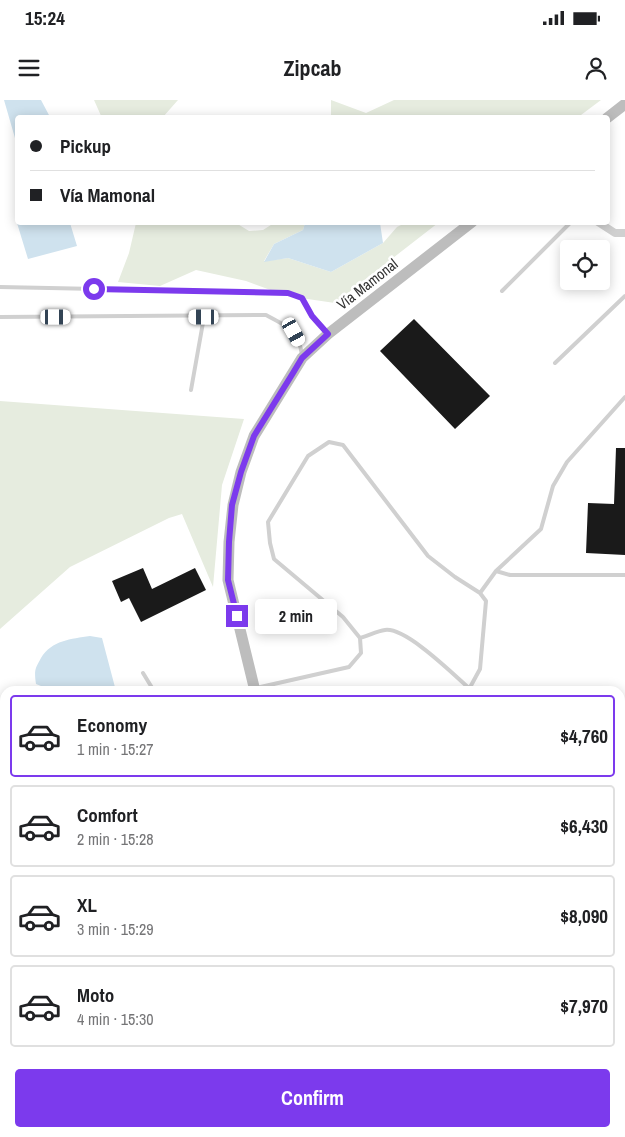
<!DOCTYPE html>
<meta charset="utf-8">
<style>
body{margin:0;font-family:"Archivo Narrow",sans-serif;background:#f6f6f6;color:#202124;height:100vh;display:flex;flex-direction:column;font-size:19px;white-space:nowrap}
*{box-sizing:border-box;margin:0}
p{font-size:16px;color:#757577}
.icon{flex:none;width:28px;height:28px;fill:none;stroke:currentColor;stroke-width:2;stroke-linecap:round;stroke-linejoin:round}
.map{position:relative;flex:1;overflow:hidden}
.panel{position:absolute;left:0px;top:586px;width:625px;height:451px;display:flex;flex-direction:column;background:#fff;border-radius:15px 15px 0 0;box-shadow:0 2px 12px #0003}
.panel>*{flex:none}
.top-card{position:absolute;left:15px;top:15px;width:595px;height:110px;border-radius:5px;box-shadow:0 2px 12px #0003;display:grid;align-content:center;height:110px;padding:0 15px;background:#fff}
.fabs{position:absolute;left:560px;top:140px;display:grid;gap:10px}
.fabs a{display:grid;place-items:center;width:50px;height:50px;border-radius:5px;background:#fff;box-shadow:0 2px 12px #0003;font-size:25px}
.end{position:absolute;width:22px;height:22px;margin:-11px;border:6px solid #7c3aed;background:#fff;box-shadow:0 0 0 2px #fff}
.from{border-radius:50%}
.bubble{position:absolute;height:35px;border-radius:5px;background:#fff;box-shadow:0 2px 12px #0003;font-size:16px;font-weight:800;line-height:35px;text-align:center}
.car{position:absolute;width:15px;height:30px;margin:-15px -8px;border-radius:6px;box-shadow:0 0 4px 1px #0007;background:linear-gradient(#fff 24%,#345 0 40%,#fff 0 76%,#345 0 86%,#fff 0)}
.top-card b{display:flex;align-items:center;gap:18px;height:48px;font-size:19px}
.top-card b+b{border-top:1px solid #e0e0e0}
.top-card i{width:12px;height:12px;background:#202124}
ul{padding:9px 0 0;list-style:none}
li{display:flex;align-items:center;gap:15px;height:82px;margin:0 10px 8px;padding:0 5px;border:2px solid #e0e0e0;border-radius:5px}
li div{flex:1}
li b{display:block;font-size:19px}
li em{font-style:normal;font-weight:800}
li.on{border-color:#7c3aed}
li>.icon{width:45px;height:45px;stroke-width:1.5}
.cta{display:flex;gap:10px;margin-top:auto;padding:10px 15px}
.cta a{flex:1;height:58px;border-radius:5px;background:#7c3aed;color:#fff;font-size:20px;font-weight:800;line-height:58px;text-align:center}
.status{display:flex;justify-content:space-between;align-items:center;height:35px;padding:0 25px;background:#fff;direction:ltr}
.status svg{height:14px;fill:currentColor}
header{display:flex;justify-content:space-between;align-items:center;height:65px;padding:0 15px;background:#fff;font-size:22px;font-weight:800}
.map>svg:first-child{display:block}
.green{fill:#e6ecdf}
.water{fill:#cfe2ee}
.building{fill:#1a1a1a}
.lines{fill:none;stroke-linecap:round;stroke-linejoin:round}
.path{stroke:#cdcdcd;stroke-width:1;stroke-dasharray:2.5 2.5;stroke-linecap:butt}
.lane{stroke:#d0d0d0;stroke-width:4}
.street{stroke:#d0d0d0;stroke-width:8}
.secondary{stroke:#bdbdbd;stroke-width:11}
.route{stroke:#7c3aed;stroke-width:6}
.labels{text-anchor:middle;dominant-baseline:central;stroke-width:5;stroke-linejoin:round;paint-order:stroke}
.street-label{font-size:15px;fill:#333;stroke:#fff}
</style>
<div class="status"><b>15:24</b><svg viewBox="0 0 49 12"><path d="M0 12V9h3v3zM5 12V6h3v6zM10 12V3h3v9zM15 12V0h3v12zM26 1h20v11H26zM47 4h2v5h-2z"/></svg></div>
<header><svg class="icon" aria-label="menu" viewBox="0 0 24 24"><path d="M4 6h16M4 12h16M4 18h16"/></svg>Zipcab<svg class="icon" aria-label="person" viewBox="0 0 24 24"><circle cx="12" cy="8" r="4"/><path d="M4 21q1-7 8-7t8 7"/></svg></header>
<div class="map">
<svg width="625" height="1037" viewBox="0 0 625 1037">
<rect width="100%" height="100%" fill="#fff"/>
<path class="green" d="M94,0H178L163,17L102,18Z
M331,0L366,13L394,0H601L577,18L331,17Z
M136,123H236L249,131L263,130L274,123H305L303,130L274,144L264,161L288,158L331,172L383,143L397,127L405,123H438L335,203L287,196L246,181L196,170L160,186L118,182L129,153Z
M0,301L244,319L222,385L213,487L182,414L169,418L70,467L0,529Z
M5,865V1032L273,1033L170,1037H0V869Z"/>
<path class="water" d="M4,0H41L50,17L18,18L17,45Z
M17,123H70L77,146L28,159Z
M305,123H380L383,143L331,172L288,158L264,162L274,144L303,130Z
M90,536L102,538L116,591H47L46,588L36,584C34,570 35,569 41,558C52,540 71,539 90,536Z
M0,795L5,799V865L0,869Z
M273,1032L347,1033L352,1037H170Z"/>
<path class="building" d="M414,219L490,296L455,329L380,251Z
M616,348H625V455L586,453L588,403L614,404Z
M143,468L152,489L195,468L206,490L141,522L129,498L121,502L112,481Z"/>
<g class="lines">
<path class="path" d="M0,947L5,945"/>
<path class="lane" d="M0,187L289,193L302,198L312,216L327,232
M502,191L571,122
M0,217L266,215C288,227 298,229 302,255
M555,263L625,196
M191,290L204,217
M496,471L510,475H625
M360,538C368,536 377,531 385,530C406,527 454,575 470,589
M143,573L154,591
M256,588L349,567L361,553L360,538L343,517L274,459L270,443L268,422L308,356L329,342L343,345L428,456L455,477L480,493L496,471L541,429L553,386L567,362L625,297
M468,591L480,569L486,501L480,493
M620,662H625
M620,785H625
M0,920L5,918"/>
<path class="street" d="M598,122L615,133H625"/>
<path class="secondary" d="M607,18L625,4
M255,591L228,480L229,442L233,405L241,372L254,336L302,258L328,234L472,122
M373,1032L374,1037"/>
</g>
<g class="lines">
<path class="route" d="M94,189L288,193L302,198L312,216L328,234L302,258L293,273L254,336L241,372L232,405L229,442L228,480L237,516"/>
</g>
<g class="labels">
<g class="street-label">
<text transform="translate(367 184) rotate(-38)">Vía Mamonal</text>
</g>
</g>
</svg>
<div class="fabs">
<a><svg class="icon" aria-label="locate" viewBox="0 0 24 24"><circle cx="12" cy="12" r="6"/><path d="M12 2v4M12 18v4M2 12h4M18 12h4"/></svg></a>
</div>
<i class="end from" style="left:94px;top:189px"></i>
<i class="end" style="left:237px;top:516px"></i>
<div class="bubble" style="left:255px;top:499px;width:82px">2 min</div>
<i class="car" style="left:56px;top:217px;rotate:90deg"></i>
<i class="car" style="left:204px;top:217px;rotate:270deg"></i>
<i class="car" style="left:294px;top:232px;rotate:151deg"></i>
<div class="top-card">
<b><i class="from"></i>Pickup</b>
<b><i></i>Vía Mamonal</b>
</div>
<section class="panel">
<ul>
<li class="on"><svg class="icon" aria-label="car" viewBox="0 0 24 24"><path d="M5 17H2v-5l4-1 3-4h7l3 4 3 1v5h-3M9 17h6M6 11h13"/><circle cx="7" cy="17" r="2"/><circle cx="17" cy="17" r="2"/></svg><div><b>Economy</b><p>1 min · 15:27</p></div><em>$4,760</em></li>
<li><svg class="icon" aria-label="car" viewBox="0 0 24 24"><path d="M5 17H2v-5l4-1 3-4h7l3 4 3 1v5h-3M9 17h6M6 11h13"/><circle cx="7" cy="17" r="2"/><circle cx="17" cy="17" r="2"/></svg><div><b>Comfort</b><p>2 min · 15:28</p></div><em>$6,430</em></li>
<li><svg class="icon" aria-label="car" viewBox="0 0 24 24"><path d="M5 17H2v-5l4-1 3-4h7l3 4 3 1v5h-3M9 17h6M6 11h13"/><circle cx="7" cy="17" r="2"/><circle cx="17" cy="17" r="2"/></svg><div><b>XL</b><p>3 min · 15:29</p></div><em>$8,090</em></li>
<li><svg class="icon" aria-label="car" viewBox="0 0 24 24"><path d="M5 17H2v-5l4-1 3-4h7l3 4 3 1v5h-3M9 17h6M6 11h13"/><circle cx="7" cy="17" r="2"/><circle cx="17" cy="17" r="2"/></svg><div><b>Moto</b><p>4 min · 15:30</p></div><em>$7,970</em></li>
</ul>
<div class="cta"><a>Confirm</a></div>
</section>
</div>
